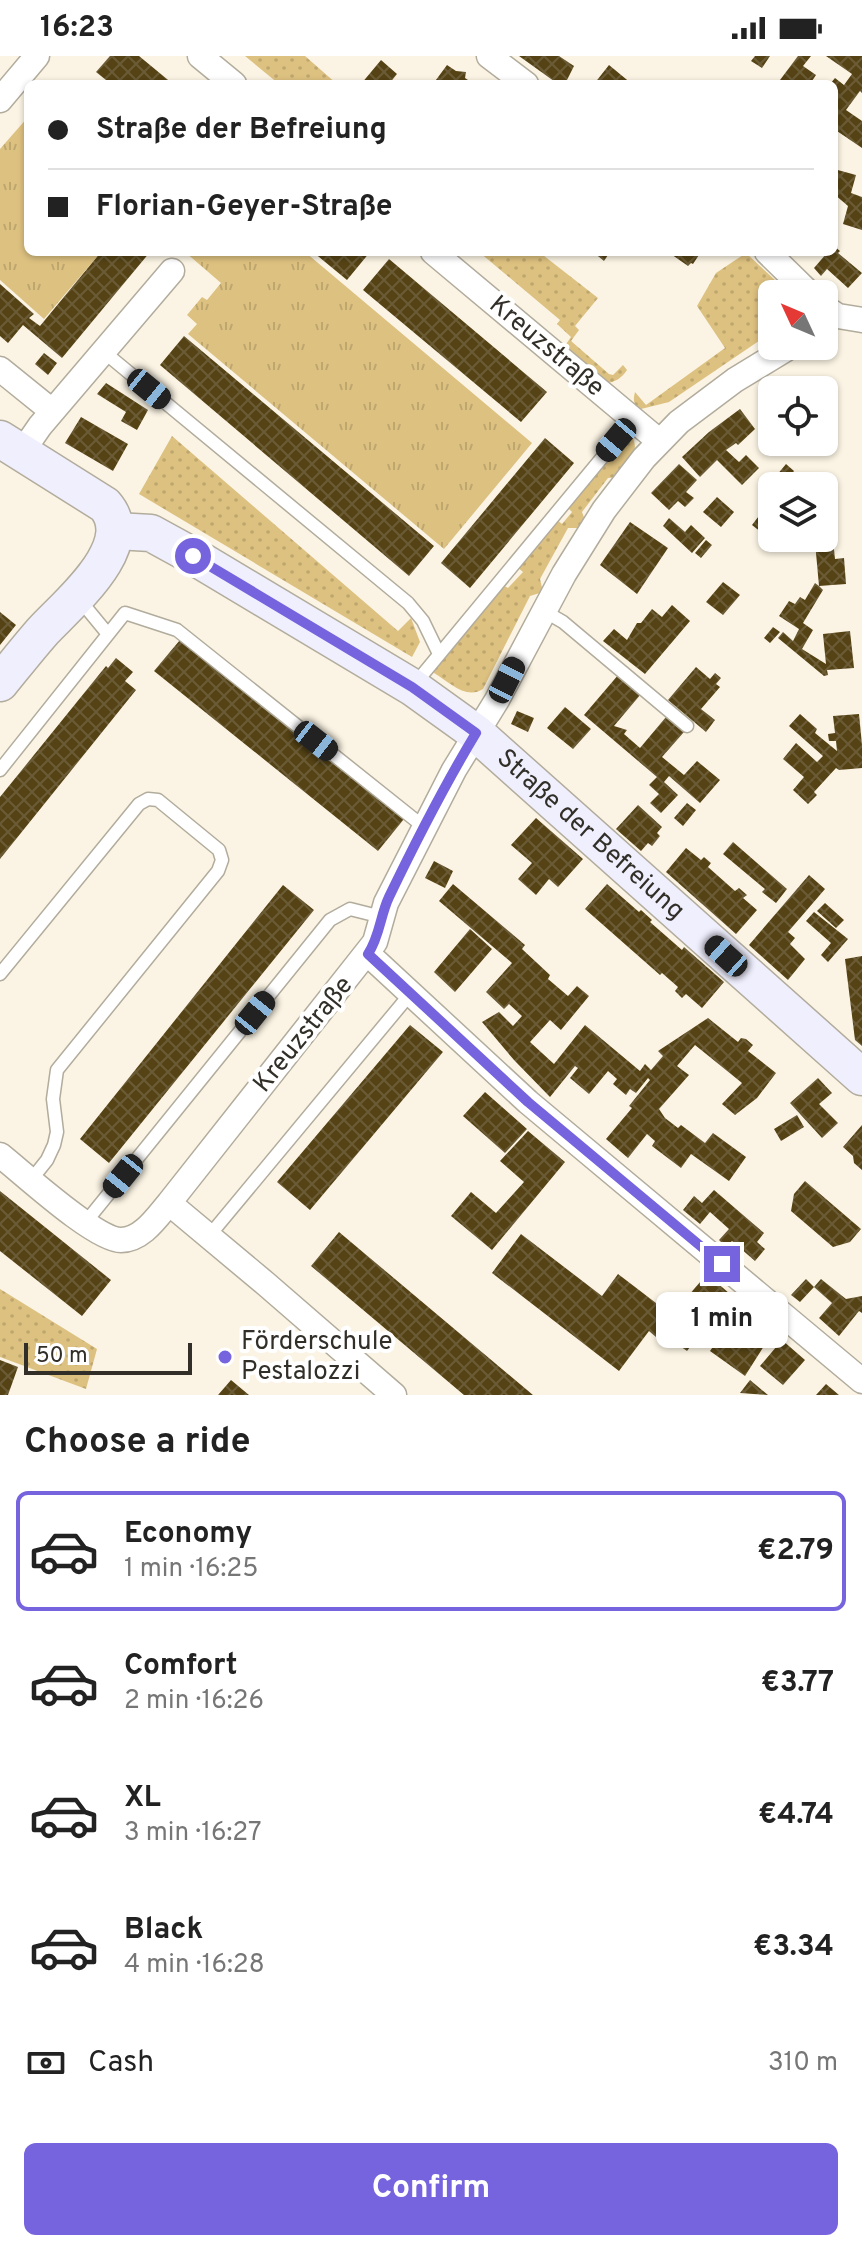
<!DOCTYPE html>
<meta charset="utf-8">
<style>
body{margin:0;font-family:Overpass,sans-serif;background:#f6f6f6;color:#222;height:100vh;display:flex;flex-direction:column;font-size:30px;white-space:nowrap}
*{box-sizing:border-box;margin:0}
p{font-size:26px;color:#767676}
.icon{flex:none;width:44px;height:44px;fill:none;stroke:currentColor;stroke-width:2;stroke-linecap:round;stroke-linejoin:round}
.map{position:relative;height:1339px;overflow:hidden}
.drawer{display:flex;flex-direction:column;background:#fff;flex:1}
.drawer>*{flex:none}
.hud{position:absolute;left:24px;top:24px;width:814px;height:176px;border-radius:12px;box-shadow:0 2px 6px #0004;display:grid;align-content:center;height:176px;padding:0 24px;background:#fff}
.needle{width:52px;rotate:314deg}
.controls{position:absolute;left:758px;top:224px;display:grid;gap:16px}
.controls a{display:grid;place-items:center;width:80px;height:80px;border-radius:12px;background:#fff;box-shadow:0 2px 6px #0004;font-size:40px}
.scale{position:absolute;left:24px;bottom:20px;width:168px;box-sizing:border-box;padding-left:8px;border:4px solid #322f29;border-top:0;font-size:22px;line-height:28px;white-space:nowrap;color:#322f29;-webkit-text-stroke:6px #fff;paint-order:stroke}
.end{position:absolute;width:36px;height:36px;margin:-18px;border:10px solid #7663de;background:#fff;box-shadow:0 0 0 4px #fff}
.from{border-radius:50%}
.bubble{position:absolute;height:56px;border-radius:12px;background:#fff;box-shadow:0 2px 6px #0004;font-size:26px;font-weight:700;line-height:56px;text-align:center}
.car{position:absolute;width:24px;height:48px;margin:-24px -12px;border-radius:10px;box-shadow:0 0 6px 2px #0007;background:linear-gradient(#222 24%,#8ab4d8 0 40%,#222 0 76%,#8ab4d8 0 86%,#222 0)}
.hud b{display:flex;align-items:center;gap:28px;height:76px;font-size:30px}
.hud b+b{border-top:2px solid #e0e0e0}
.hud i{width:20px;height:20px;background:#222}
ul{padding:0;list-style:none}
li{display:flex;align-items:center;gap:24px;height:120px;margin:0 16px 12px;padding:0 8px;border:4px solid transparent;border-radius:12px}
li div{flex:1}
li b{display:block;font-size:30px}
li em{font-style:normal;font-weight:700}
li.on{border-color:#7663de}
li>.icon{width:72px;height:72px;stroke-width:1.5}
h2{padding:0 24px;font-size:36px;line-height:96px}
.pay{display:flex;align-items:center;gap:20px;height:88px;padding:0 24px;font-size:30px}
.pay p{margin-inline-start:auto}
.action{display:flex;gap:16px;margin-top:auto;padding:16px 24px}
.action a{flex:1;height:92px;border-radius:12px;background:#7663de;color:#fff;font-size:32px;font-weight:700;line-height:92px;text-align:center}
.status{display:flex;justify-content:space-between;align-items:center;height:56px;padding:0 40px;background:#fff;direction:ltr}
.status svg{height:22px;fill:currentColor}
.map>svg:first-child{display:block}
.grass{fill:url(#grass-dots)}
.park{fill:url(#park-tufts)}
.building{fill:url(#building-cross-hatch)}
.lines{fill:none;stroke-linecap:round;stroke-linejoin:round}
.lane-casing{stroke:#b2ac9d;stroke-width:15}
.street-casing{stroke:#b2ac9d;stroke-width:27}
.secondary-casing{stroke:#b2ac9d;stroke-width:39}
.lane{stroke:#fff;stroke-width:12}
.street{stroke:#fff;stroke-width:24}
.secondary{stroke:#f0effe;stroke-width:36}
.route{stroke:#7663de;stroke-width:10}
.poi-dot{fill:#7663de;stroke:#fff;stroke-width:3}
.labels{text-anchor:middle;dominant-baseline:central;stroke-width:8;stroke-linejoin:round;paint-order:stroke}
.street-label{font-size:26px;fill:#322f29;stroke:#fff}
.poi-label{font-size:26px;fill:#322f29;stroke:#fff;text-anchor:start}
</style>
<div class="status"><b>16:23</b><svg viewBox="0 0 49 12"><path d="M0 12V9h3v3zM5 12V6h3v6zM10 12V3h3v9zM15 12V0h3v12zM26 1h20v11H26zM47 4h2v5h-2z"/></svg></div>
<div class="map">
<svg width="862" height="1339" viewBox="0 0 862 1339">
<defs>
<pattern id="grass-dots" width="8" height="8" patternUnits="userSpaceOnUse" patternTransform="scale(2)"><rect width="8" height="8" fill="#ddc180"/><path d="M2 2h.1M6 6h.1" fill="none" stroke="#bea66f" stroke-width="1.8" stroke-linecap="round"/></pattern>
<pattern id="park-tufts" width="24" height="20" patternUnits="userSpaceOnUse" patternTransform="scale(2)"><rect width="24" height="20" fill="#ddc180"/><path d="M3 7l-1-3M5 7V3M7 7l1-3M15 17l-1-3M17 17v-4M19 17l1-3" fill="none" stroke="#bea66f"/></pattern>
<pattern id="building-cross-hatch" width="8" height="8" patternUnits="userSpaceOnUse" patternTransform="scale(2)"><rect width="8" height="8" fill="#554315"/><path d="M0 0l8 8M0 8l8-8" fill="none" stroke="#6b5c37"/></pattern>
</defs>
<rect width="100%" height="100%" fill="#fbf4e4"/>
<path class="grass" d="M245,0H305L337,28H279Z
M479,196H539L598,242L575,270L579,274L571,285L609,318L613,319L623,309L627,314C622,322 615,326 607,327L564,291L571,281L557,268L560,264Z
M746,197L790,238H772V276L669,346L641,353C633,349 633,344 635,336L646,349L725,292L697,250L716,217Z
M172,380L398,575L411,562L420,586L412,601L139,438Z
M632,381C641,396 627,408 618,421L608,422L582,456L585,464L580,472H568L540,523L543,536L530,540L483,633C466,644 449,626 434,617L435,609L503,529L508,532L523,516L517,511L557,464L562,468L572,456L567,451L625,382Z
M0,1233L97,1293L86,1333L0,1301Z"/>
<path class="park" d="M28,61V196H101L44,263L0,224V93Z
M185,196H305L532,387L444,493L188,278L197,268L187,259L202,241L207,244L221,227Z"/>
<path class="building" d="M110,0H139L173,28H111L96,16Z
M519,0H559L574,10L565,28H558Z
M755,0H770L762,12L751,5Z
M798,0H811L803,10L816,19L810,28H777Z
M826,0H862V37L860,35L846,54L862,65V92L834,73V28H830L835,22L844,29L852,18Z
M381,4L397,18L389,28H361Z
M447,9L456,15L466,16L465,22L474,28H433Z
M609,9L632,28H594Z
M834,113L856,119L851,137L862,141V174L843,168L848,150L834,138Z
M834,190L840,195L838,197L862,217L848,232L827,213L821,220L814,212L826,198L823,196H834Z
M101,196H150L62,302L23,269L8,287L0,280V228L34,258L29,262L40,270Z
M313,196H370L347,224Z
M593,196H610L604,205Z
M668,196H701L693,208L691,207L688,210Z
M389,203L547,336L521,366L363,234Z
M184,280L434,490L409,520L160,309Z
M44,297L57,307L48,319L35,308Z
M106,327L148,354L137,374L121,365L126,356L97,338Z
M740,353L755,373L738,389L736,387L726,394L739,406L746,399L759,412L742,429L717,404L700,421L682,401L709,376Z
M81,361L128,388L113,415L65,387Z
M545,382L574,407L470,532L441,507Z
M679,408L697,424L686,436L694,442L685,451L678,445L669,454L651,437Z
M786,408L794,415L783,430H772V434L767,431Z
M717,441L734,456L721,471L703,456Z
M765,452L772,457V475L767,481L752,469Z
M669,462L685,476L691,469L705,482L692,497L663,470Z
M630,466L668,492L637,538L600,509Z
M706,484L712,489L701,502L695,497Z
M833,484L835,503L844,502L846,528L819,530L823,534L803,567L813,574L802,593L826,608L823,578L850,575L854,612L827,614L828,619L824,620L778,582L783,576L793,585L799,573L779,560L789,545L795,548L800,541L805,544L815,527L819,530L815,486Z
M723,526L740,539L723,559L706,546Z
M672,549L690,565L645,618L603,585L614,573L627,584L637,567H641L652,553L662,561Z
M0,556L16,569L0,589Z
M773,571L780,576L770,587L764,582Z
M180,584L404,763L378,795L154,615Z
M116,602L133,616L125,625L136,634L0,803V741L106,610L108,612Z
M696,611L710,623L715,617L721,622L716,628L720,631L701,653L715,664L706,676L668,644Z
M619,618L641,638L614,670L627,674L624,678L640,692L666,661L684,676L662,701L684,719L697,705L720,724L700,747L669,720L664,726L678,739L661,757L650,747L659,738L649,729L657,721L584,659Z
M565,651L591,673L573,693L547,672Z
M517,655L534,662L528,676L511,668Z
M800,658L817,673L815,677L837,695L836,685H829L828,678L835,677L833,660L859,658L862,689V712L839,714L836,712L814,736L817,739L808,748L793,734L804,721L783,703L796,687L817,706L823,700L789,670Z
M687,747L696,754L683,770L674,762Z
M638,749L662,771L657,777L660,780L652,790L648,787L641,795L616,773Z
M536,762L583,803L558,831L549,823L536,839L518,823L532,807L511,789Z
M733,786L787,833L776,847L762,836L765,833L723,798Z
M686,792L701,804L704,801L711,807L708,811L735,835L739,832L747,839L743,842L757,854L736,878L666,816Z
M434,805L453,815L445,832L425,822Z
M809,819L825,833L788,876L795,882L790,888L805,903L788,924L749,889Z
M453,828L525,889L522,893L550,919L548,923L568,940L577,930L589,940L561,974L550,964L530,986L554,1008L585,969L640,1015L645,1008L651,1014L663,1000L658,995L708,962L738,986L741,982L746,983L753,989L748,995L776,1017L757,1042L735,1059L722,1048L742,1027L695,989L677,1010L689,1019L659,1053L665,1062L678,1072L681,1069L705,1087L713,1077L746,1101L729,1125L691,1098L681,1112L652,1090L655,1085L647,1078L628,1102L606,1083L632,1052L629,1050L650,1024L648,1022L636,1037L630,1033L626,1039L613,1028L617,1023L608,1015L589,1038L570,1022L578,1012L575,1010L550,1041L514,1004L482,966L499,956L513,970L522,960L509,948L504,953L486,936L512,907L439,845Z
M607,828L639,856L641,854L652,864L650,866L682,894L684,891L724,926L702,952L686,938L682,942L675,935L678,931L662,917L660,919L585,853Z
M283,829L314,854L109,1107L80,1083Z
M825,847L844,864L836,872L817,855Z
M814,856L848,883L828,906L821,899L831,887L806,865Z
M470,873L492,893L455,936L434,916Z
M862,900V990L855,984L845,903Z
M410,969L443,996L310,1154L277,1126Z
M818,1022L832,1037L819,1048L838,1067L822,1082L790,1047Z
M485,1036L527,1073L505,1097L463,1060Z
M797,1059L804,1071L781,1085L774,1073Z
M862,1069V1114L854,1107L853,1100L843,1091Z
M528,1075L565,1106L492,1194L451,1160L471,1136L496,1157L524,1126L500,1105Z
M805,1125L861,1173L850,1186L833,1191L791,1155L794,1138Z
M714,1134L764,1177L757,1186L765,1193L755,1205L732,1185L726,1191L719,1184L729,1173L710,1156L700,1168L683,1154L694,1140L702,1147Z
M0,1135L111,1224L82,1260L0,1195Z
M339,1176L533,1339H464L311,1210Z
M521,1178L602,1240L618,1218L673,1260L676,1255L703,1274L687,1295L660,1276L656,1281L649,1275L619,1315L492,1217Z
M707,1218L730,1238L711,1260L688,1240Z
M806,1223L814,1231L800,1246L791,1239Z
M821,1223L846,1243L862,1240V1257L859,1255L839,1280L819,1262L832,1247L814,1231Z
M730,1266L764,1290L745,1320L710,1295Z
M782,1284L805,1304L783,1329L760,1310Z
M0,1304L18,1311L8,1339H0Z
M231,1324L249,1339H218Z
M750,1324L768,1339L740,1337Z
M826,1328L839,1339H816Z"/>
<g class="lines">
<defs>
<path id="lane" d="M104,296L408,547L423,565L438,596
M79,543L107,577
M544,555L563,566L687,670
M414,629L634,363
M0,714L125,557L177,574L424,771
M0,918L139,748L148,743L158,744L219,794L222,804L218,815L57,1014L53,1043L57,1076L54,1089L47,1104L31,1124
M85,1167L330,864L350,853L382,861
M209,1180L411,937"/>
<path id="street" d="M200,0L234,28
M489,0L526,28
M0,44L37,0
M433,196L659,385
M767,196L810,238
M824,251L838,260L862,264
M0,313L52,355
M22,396L40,370L172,215
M368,898L528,1046L862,1325
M0,1099C23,1117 95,1184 121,1184C142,1184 157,1161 169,1147L375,886L386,847L454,714L497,644L564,518L604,454L644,402L679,366L735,324L791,290
M169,1147L266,1228L394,1339"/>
<g id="secondary">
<path d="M0,383L105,449C140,489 69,547 43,575C28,592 14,610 0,627"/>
<path id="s1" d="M116,475L151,477L193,500L412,631L476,677L862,1021"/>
</g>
</defs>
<use href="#lane" class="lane-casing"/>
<use href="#street" class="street-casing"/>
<use href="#secondary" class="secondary-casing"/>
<use href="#lane" class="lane"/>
<use href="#street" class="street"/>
<use href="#secondary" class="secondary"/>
</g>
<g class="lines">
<path class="route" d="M193,500L412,631L476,677C444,730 416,785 389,841C380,860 380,880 368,898L528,1046L722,1208"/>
</g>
<circle class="poi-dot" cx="225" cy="1301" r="8"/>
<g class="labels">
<g class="street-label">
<text transform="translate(546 291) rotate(40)">Kreuzstraße</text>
<text stroke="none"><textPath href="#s1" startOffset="570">Straße der Befreiung</textPath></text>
<text transform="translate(304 979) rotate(-51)">Kreuzstraße</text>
</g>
<g class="poi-label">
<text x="241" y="1286">Förderschule<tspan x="241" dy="30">Pestalozzi</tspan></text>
</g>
</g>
</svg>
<div class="controls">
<a><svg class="needle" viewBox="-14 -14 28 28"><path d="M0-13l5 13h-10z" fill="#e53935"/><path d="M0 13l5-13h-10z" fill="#767676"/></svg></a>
<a><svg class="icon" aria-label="locate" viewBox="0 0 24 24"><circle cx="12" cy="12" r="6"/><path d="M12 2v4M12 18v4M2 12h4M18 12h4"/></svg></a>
<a><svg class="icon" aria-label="layers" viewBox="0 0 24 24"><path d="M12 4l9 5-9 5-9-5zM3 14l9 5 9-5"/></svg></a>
</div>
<div class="scale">50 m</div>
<i class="end from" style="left:193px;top:500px"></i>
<i class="end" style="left:722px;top:1208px"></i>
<div class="bubble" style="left:656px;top:1236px;width:132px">1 min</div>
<i class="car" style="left:149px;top:333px;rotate:129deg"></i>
<i class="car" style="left:616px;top:384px;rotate:220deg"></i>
<i class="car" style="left:507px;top:624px;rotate:27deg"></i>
<i class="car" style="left:316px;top:685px;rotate:128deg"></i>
<i class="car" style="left:726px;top:900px;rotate:312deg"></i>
<i class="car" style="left:255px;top:957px;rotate:39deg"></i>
<i class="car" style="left:123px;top:1120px;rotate:219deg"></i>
<div class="hud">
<b><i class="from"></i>Straße der Befreiung</b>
<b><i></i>Florian-Geyer-Straße</b>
</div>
</div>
<section class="drawer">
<h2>Choose a ride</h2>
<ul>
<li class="on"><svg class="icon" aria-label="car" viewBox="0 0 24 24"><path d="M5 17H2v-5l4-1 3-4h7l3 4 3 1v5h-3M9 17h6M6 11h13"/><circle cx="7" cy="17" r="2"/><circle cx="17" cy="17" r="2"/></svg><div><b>Economy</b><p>1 min · 16:25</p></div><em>€2.79</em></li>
<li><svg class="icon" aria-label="car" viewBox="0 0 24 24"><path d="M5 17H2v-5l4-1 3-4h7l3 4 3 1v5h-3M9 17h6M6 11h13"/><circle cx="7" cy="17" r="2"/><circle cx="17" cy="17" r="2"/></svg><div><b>Comfort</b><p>2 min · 16:26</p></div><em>€3.77</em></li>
<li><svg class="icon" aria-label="car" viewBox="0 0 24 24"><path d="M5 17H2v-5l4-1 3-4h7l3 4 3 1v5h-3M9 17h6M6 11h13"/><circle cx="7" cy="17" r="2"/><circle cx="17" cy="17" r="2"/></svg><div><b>XL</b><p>3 min · 16:27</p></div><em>€4.74</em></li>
<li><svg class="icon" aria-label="car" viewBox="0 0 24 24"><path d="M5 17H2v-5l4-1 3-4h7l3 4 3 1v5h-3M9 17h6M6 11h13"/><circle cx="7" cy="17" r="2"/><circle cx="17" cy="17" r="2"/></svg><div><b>Black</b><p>4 min · 16:28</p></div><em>€3.34</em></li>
</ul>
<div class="pay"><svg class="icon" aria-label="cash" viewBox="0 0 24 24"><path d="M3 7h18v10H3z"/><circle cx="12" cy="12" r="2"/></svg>Cash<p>310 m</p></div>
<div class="action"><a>Confirm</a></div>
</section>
